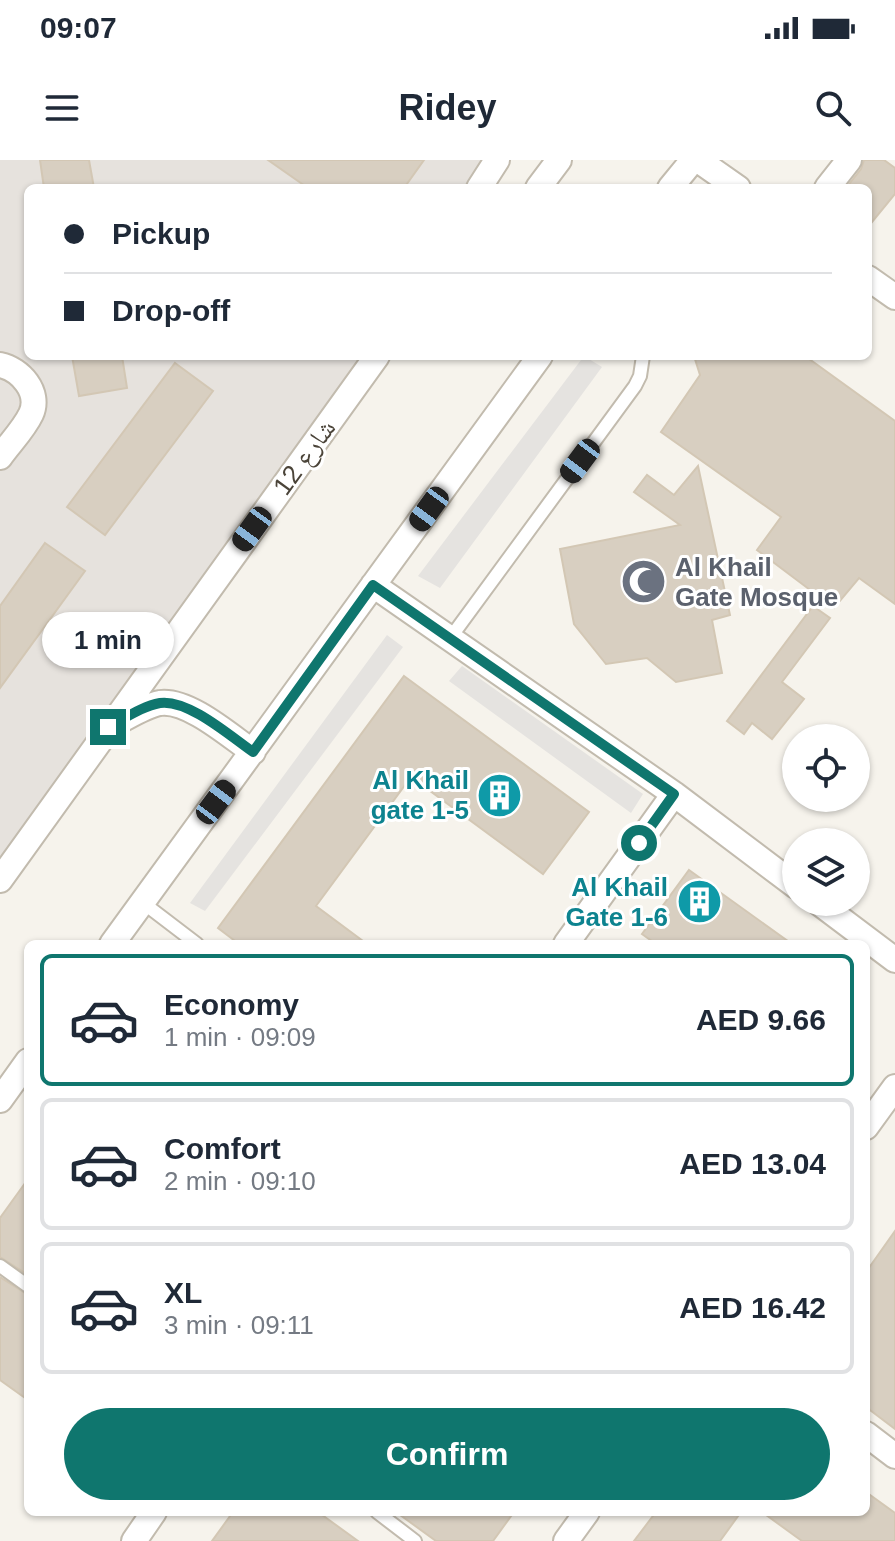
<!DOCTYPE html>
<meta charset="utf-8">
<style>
body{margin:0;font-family:Arial,"Noto Naskh Arabic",sans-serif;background:#f2f2f3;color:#1f2937;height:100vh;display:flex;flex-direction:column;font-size:30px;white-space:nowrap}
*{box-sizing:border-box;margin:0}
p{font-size:26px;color:#747a83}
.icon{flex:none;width:44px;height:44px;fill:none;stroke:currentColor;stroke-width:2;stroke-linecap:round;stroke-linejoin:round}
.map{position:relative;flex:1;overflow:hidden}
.details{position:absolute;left:24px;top:780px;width:846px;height:576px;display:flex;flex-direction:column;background:#fff;border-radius:12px;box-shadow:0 2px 6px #0004}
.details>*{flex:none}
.top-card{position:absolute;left:24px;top:24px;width:848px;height:176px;border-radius:12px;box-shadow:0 2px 6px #0004;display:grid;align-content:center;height:176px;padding:0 40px;background:#fff}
.buttons{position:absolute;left:782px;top:564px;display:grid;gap:16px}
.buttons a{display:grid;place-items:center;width:88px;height:88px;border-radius:50%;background:#fff;box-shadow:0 2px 6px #0004;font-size:40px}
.end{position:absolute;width:36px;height:36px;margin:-18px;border:10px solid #0f766e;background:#fff;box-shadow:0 0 0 4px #fff}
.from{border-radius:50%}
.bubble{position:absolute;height:56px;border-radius:28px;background:#fff;box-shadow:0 2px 6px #0004;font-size:26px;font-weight:800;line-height:56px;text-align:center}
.car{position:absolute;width:24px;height:48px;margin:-24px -12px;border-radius:10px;box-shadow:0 0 6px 2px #0007;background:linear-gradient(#222 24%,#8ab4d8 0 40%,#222 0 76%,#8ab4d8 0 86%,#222 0)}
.top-card b{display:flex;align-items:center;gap:28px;height:76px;font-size:30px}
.top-card b+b{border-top:2px solid #e0e1e3}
.top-card i{width:20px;height:20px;background:#1f2937}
ul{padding:14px 0 0;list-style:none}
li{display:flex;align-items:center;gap:24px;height:132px;margin:0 16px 12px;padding:0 24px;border:4px solid #e0e1e3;border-radius:12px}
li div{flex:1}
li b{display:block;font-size:30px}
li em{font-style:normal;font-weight:800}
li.current{border-color:#0f766e}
li>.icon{width:72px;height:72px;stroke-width:1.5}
.button{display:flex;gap:16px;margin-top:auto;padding:16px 40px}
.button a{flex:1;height:92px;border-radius:48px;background:#0f766e;color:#fff;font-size:32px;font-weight:800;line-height:92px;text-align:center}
.status{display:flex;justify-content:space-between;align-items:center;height:56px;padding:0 40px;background:#fff;direction:ltr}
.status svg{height:22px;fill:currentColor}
header{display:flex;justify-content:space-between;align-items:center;height:104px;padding:0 40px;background:#fff;font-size:36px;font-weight:800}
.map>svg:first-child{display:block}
.industrial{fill:#e6e2dd}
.parking{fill:#e5e3e0}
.building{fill:#d8cfc1;stroke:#d3c7b4;stroke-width:2}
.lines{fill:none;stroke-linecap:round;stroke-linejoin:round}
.lane-casing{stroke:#c2bbae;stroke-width:16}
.street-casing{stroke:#c2bbae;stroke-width:28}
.lane{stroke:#fff;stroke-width:12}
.street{stroke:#fff;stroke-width:24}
.route{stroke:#0f766e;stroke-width:10}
.labels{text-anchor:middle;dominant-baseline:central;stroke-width:6;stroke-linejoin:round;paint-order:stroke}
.street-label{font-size:26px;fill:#4b4439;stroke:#fff}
.worship-label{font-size:26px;font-weight:bold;fill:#5b616d;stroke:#fff;text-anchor:start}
.culture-label{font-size:26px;font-weight:bold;fill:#0d838f;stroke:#fff;text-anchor:end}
</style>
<div class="status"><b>09:07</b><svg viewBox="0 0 49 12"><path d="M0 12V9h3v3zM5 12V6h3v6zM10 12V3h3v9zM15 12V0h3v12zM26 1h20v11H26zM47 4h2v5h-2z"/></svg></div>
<header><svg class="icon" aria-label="menu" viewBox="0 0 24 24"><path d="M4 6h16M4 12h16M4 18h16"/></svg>Ridey<svg class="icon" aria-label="search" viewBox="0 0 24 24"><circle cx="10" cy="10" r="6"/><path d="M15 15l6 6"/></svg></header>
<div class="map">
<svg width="895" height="1381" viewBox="0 0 895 1381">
<rect width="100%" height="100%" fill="#f6f3ec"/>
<path class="industrial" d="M0,0H483L466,28H28V196H368L248,400L0,726Z"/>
<path class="parking" d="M584,196L602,207L440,428L418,416Z
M387,475L403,487L205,751L190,743Z
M462,506L643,634L631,653L449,521Z"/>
<path class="building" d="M40,0H89L94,28H44Z
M268,0H424L404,28H308Z
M864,0H884L895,8V34L868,67V28H846L861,9Z
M72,196H122L127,228L79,236Z
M694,196H805L895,261V444L859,418L834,448L757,390L781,357L661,272L700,215Z
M175,203L213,231L105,375L67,347Z
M698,306L730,455L712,460L722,513L676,522L647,498L606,504L574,464L560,389L680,365L634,332L647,315L674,335Z
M45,383L85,411L0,528V446Z
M813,446L830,458L782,522L804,539L772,579L752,563L744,574L727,561Z
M404,516L589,652L543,714L411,617L316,746L367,784H239L218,768Z
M689,710L792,784H656L642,774Z
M28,1019V1115L0,1097V1058Z
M895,1071V1269L866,1247V1112Z
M0,1117L28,1135V1240L0,1220Z
M866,1332L895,1353V1381H802L762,1352H866Z
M233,1352H318L358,1381H212Z
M396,1352H514L493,1381H436Z
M656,1352H741L720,1381H634Z"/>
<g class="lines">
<defs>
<path id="lane" d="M451,477L635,226L640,216L643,196
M142,742L197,784
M0,1106L28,1126
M377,1352L415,1381"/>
<path id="street" d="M698,0L738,28
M479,28L497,0
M538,28L559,0
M670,28L693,0
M827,28L849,0
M868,118L895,137
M0,205C20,209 41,232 31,254C24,269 10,283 0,297
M373,425L674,634L796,726
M114,564C128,557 144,546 160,543C188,539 230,576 253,592
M0,720L377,196
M818,742L895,800
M112,784L540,196
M566,784L674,634
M0,940L28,901
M866,967L895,927
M866,1274L895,1296
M134,1381L154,1352
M566,1381L587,1352"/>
</defs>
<use href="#lane" class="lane-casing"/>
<use href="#street" class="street-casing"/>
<use href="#lane" class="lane"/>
<use href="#street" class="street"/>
</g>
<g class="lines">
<path class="route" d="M108,567C124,559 142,546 160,543C188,539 230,576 253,592L373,425L674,634L639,683"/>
</g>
<defs>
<symbol id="mosque-disc" viewBox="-11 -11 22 22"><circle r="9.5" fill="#6b7280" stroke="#fff"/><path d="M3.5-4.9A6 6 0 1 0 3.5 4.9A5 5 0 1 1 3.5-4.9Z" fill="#fff"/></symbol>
<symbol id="building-disc" viewBox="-11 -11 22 22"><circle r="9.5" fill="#0f9aa8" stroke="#fff"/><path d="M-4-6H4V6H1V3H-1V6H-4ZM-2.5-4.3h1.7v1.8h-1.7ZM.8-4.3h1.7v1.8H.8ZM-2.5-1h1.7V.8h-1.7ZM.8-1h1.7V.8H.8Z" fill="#fff"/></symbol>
</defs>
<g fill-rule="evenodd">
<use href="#mosque-disc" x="618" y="396" width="51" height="51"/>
<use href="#building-disc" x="474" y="610" width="51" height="51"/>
<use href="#building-disc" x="674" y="716" width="51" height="51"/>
</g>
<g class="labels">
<g class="street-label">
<text transform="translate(304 297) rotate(-54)">شارع 12</text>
</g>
<g class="worship-label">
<text x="675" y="407">Al Khail<tspan x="675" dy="30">Gate Mosque</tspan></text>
</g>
<g class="culture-label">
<text x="469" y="620">Al Khail<tspan x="469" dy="30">gate 1-5</tspan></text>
<text x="668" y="727">Al Khail<tspan x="668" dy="30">Gate 1-6</tspan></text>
</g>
</g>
</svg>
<div class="buttons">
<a><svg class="icon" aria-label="locate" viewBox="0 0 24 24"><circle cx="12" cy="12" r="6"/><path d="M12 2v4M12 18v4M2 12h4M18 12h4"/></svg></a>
<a><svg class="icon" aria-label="layers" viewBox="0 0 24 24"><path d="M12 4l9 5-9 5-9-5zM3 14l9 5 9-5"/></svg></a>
</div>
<i class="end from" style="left:639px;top:683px"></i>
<i class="end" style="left:108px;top:567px"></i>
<div class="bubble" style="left:42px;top:452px;width:132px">1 min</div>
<i class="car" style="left:580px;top:301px;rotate:217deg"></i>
<i class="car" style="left:429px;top:349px;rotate:216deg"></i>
<i class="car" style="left:252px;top:369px;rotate:216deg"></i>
<i class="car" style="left:216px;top:642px;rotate:37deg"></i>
<div class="top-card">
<b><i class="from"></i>Pickup</b>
<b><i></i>Drop-off</b>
</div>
<section class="details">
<ul>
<li class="current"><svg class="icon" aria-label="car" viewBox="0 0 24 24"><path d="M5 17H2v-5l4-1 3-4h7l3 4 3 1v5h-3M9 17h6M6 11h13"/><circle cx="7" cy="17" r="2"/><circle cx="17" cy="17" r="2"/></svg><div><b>Economy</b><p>1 min · 09:09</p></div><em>AED 9.66</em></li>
<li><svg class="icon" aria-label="car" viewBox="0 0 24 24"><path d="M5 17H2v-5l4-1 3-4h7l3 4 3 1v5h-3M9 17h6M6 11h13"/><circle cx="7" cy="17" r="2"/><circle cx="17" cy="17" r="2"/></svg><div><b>Comfort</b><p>2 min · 09:10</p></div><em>AED 13.04</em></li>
<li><svg class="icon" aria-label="car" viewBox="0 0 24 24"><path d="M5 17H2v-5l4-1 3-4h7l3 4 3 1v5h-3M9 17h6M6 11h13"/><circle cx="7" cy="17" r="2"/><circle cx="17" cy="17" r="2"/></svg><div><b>XL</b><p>3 min · 09:11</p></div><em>AED 16.42</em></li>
</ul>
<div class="button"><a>Confirm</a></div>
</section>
</div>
